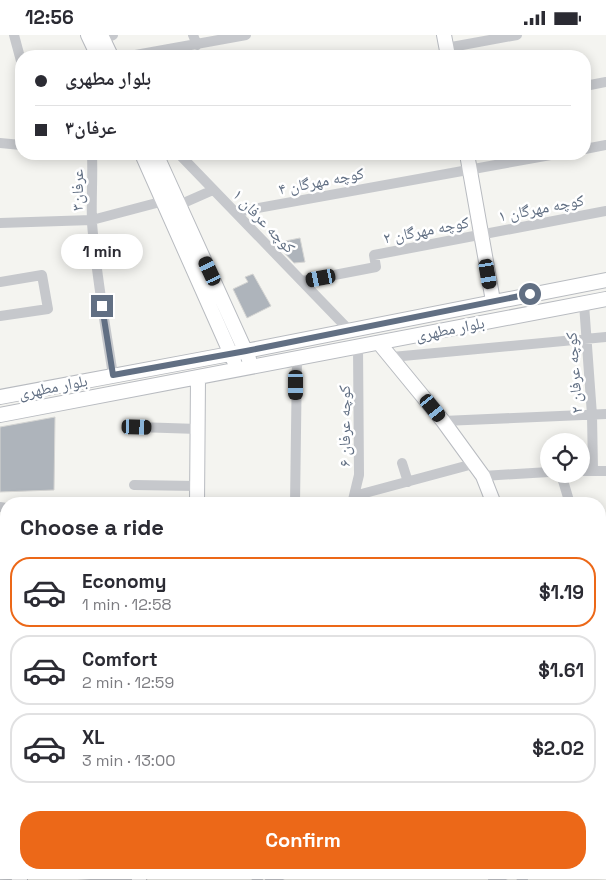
<!DOCTYPE html>
<meta charset="utf-8">
<style>
body{margin:0;font-family:"Space Grotesk","Noto Naskh Arabic",sans-serif;background:#f7f7f7;color:#2b2b33;height:100vh;display:flex;flex-direction:column;font-size:19px;white-space:nowrap}
*{box-sizing:border-box;margin:0}
p{font-size:16px;color:#7c7c81}
.icon{flex:none;width:28px;height:28px;fill:none;stroke:currentColor;stroke-width:2;stroke-linecap:round;stroke-linejoin:round}
.map{position:relative;flex:1;overflow:hidden}
.sheet{position:absolute;left:0px;top:462px;width:606px;height:382px;display:flex;flex-direction:column;background:#fff;border-radius:20px 20px 0 0;box-shadow:0 2px 12px #0003}
.sheet>*{flex:none}
.top-card{position:absolute;left:15px;top:15px;width:576px;height:110px;border-radius:20px;box-shadow:0 2px 12px #0003;display:grid;align-content:center;height:110px;padding:0 20px;background:#fff}
.fabs{position:absolute;left:540px;top:398px;display:grid;gap:10px}
.fabs a{display:grid;place-items:center;width:50px;height:50px;border-radius:50%;background:#fff;box-shadow:0 2px 12px #0003;font-size:25px}
.end{position:absolute;width:22px;height:22px;margin:-11px;border:6px solid #616f83;background:#fff;box-shadow:0 0 0 2px #fff}
.from{border-radius:50%}
.bubble{position:absolute;height:35px;border-radius:18px;background:#fff;box-shadow:0 2px 12px #0003;font-size:16px;font-weight:800;line-height:35px;text-align:center}
.car{position:absolute;width:15px;height:30px;margin:-15px -8px;border-radius:6px;box-shadow:0 0 4px 1px #0007;background:linear-gradient(#222 24%,#8ab4d8 0 40%,#222 0 76%,#8ab4d8 0 86%,#222 0)}
.top-card b{display:flex;align-items:center;gap:18px;height:48px;font-size:19px}
.top-card b+b{border-top:1px solid #e1e1e2}
.top-card i{width:12px;height:12px;background:#2b2b33}
ul{padding:0;list-style:none}
li{display:flex;align-items:center;gap:15px;height:70px;margin:0 10px 8px;padding:0 10px;border:2px solid #e1e1e2;border-radius:20px}
li div{flex:1}
li b{display:block;font-size:19px}
li em{font-style:normal;font-weight:800}
li.selected{border-color:#ec6818}
li>.icon{width:45px;height:45px;stroke-width:1.5}
h2{padding:0 20px;font-size:22px;line-height:60px}
.cta{display:flex;gap:10px;margin-top:auto;padding:10px 20px}
.cta a{flex:1;height:58px;border-radius:20px;background:#ec6818;color:#fff;font-size:20px;font-weight:800;line-height:58px;text-align:center}
.status{display:flex;justify-content:space-between;align-items:center;height:35px;padding:0 25px;background:#fff;direction:ltr}
.status svg{height:14px;fill:currentColor}
.map>svg:first-child{display:block}
.building{fill:#aeb4bb;stroke:#d5d5d3}
.lines{fill:none;stroke-linecap:round;stroke-linejoin:round}
.secondary-casing{stroke:#b8bbc0;stroke-width:16}
.street{stroke:#c6c8cc;stroke-width:10}
.secondary{stroke:#fff;stroke-width:14}
.route{stroke:#616f83;stroke-width:6}
.labels{text-anchor:middle;dominant-baseline:central;stroke-width:5;stroke-linejoin:round;paint-order:stroke}
.street-label{font-size:16px;fill:#616f83;stroke:#fff}
</style>
<div class="status"><b>12:56</b><svg viewBox="0 0 49 12"><path d="M0 12V9h3v3zM5 12V6h3v6zM10 12V3h3v9zM15 12V0h3v12zM26 1h20v11H26zM47 4h2v5h-2z"/></svg></div>
<div class="map">
<svg width="606" height="845" viewBox="0 0 606 845">
<rect width="100%" height="100%" fill="#f4f4f0"/>
<path class="building" d="M300,203L305,227L294,228L275,208Z
M253,239L271,271L247,283L233,254L248,247L245,242Z
M55,382L54,455L0,457V392Z"/>
<g class="lines">
<defs>
<path id="secondary" d="M88,0L98,21
M101,0L111,21
M444,0L448,21
M142,119L234,326
M156,119L249,324
M467,119L493,266
M379,308L443,386L483,441L494,469
M0,362L246,316L606,245
M0,380L606,264
M197,469L198,343
M600,660L606,671
M0,804L6,817
M17,839L20,845
M139,845L140,839"/>
</defs>
<use href="#secondary" class="secondary-casing"/>
<path class="street" d="M14,0L21,26
M193,0L197,10
M103,4L113,0
M446,13L517,0
M130,21L246,0
M585,51L606,47
M0,108L21,110
M585,114L606,110
M92,119C93,142 91,165 92,188C96,239 105,289 113,340
M179,119L349,295
M179,170L213,155
M236,177L556,119
M0,188L92,185L164,166
M303,246L376,232L374,220L606,176
M0,247L42,240L48,274L0,281
M584,269L592,380L593,436
M392,322L606,302
M443,386L606,379
M137,392L198,394
M402,428L408,447
M581,436H606
M561,439L570,469
M483,441L549,437
M134,450L197,451
M354,461L473,429
M295,469L297,324
M352,469L359,440L358,312
M0,472L6,473
M0,537L6,538
M600,575L606,594
M0,576L6,577
M0,648L6,649
M0,696H6
M600,714L606,712
M0,772H6
M600,778L606,788
M600,797L606,795
M78,839L140,844
M254,839L258,845
M519,839L523,845
M0,844L17,839
M270,845L284,839
M493,845L507,839"/>
<use href="#secondary" class="secondary"/>
</g>
<g class="lines">
<path class="route" d="M102,271L113,340L246,316L530,259"/>
</g>
<g class="labels">
<g class="street-label">
<text transform="translate(321 146) rotate(-11)">کوچه مهرگان ۴</text>
<text transform="translate(77 155) rotate(-90)">عرفان۳</text>
<text transform="translate(541 173) rotate(-11)">کوچه مهرگان ۱</text>
<text transform="translate(264 186) rotate(46)">کوچه عرفان ۱</text>
<text transform="translate(426 195) rotate(-11)">کوچه مهرگان ۲</text>
<text transform="translate(450 294) rotate(-11)">بلوار مطهری</text>
<text transform="translate(574 338) rotate(-94)">کوچه عرفان ۲</text>
<text transform="translate(53 352) rotate(-11)">بلوار مطهری</text>
<text transform="translate(344 391) rotate(-90)">کوچه عرفان ۶</text>
</g>
</g>
</svg>
<div class="fabs">
<a><svg class="icon" aria-label="locate" viewBox="0 0 24 24"><circle cx="12" cy="12" r="6"/><path d="M12 2v4M12 18v4M2 12h4M18 12h4"/></svg></a>
</div>
<i class="end from" style="left:530px;top:259px"></i>
<i class="end" style="left:102px;top:271px"></i>
<div class="bubble" style="left:61px;top:199px;width:82px">1 min</div>
<i class="car" style="left:210px;top:236px;rotate:335deg"></i>
<i class="car" style="left:488px;top:239px;rotate:170deg"></i>
<i class="car" style="left:321px;top:243px;rotate:259deg"></i>
<i class="car" style="left:296px;top:350px;rotate:180deg"></i>
<i class="car" style="left:433px;top:373px;rotate:141deg"></i>
<i class="car" style="left:137px;top:392px;rotate:92deg"></i>
<div class="top-card">
<b><i class="from"></i>بلوار مطهری</b>
<b><i></i>عرفان۳</b>
</div>
<section class="sheet">
<h2>Choose a ride</h2>
<ul>
<li class="selected"><svg class="icon" aria-label="car" viewBox="0 0 24 24"><path d="M5 17H2v-5l4-1 3-4h7l3 4 3 1v5h-3M9 17h6M6 11h13"/><circle cx="7" cy="17" r="2"/><circle cx="17" cy="17" r="2"/></svg><div><b>Economy</b><p>1 min · 12:58</p></div><em>$1.19</em></li>
<li><svg class="icon" aria-label="car" viewBox="0 0 24 24"><path d="M5 17H2v-5l4-1 3-4h7l3 4 3 1v5h-3M9 17h6M6 11h13"/><circle cx="7" cy="17" r="2"/><circle cx="17" cy="17" r="2"/></svg><div><b>Comfort</b><p>2 min · 12:59</p></div><em>$1.61</em></li>
<li><svg class="icon" aria-label="car" viewBox="0 0 24 24"><path d="M5 17H2v-5l4-1 3-4h7l3 4 3 1v5h-3M9 17h6M6 11h13"/><circle cx="7" cy="17" r="2"/><circle cx="17" cy="17" r="2"/></svg><div><b>XL</b><p>3 min · 13:00</p></div><em>$2.02</em></li>
</ul>
<div class="cta"><a>Confirm</a></div>
</section>
</div>
